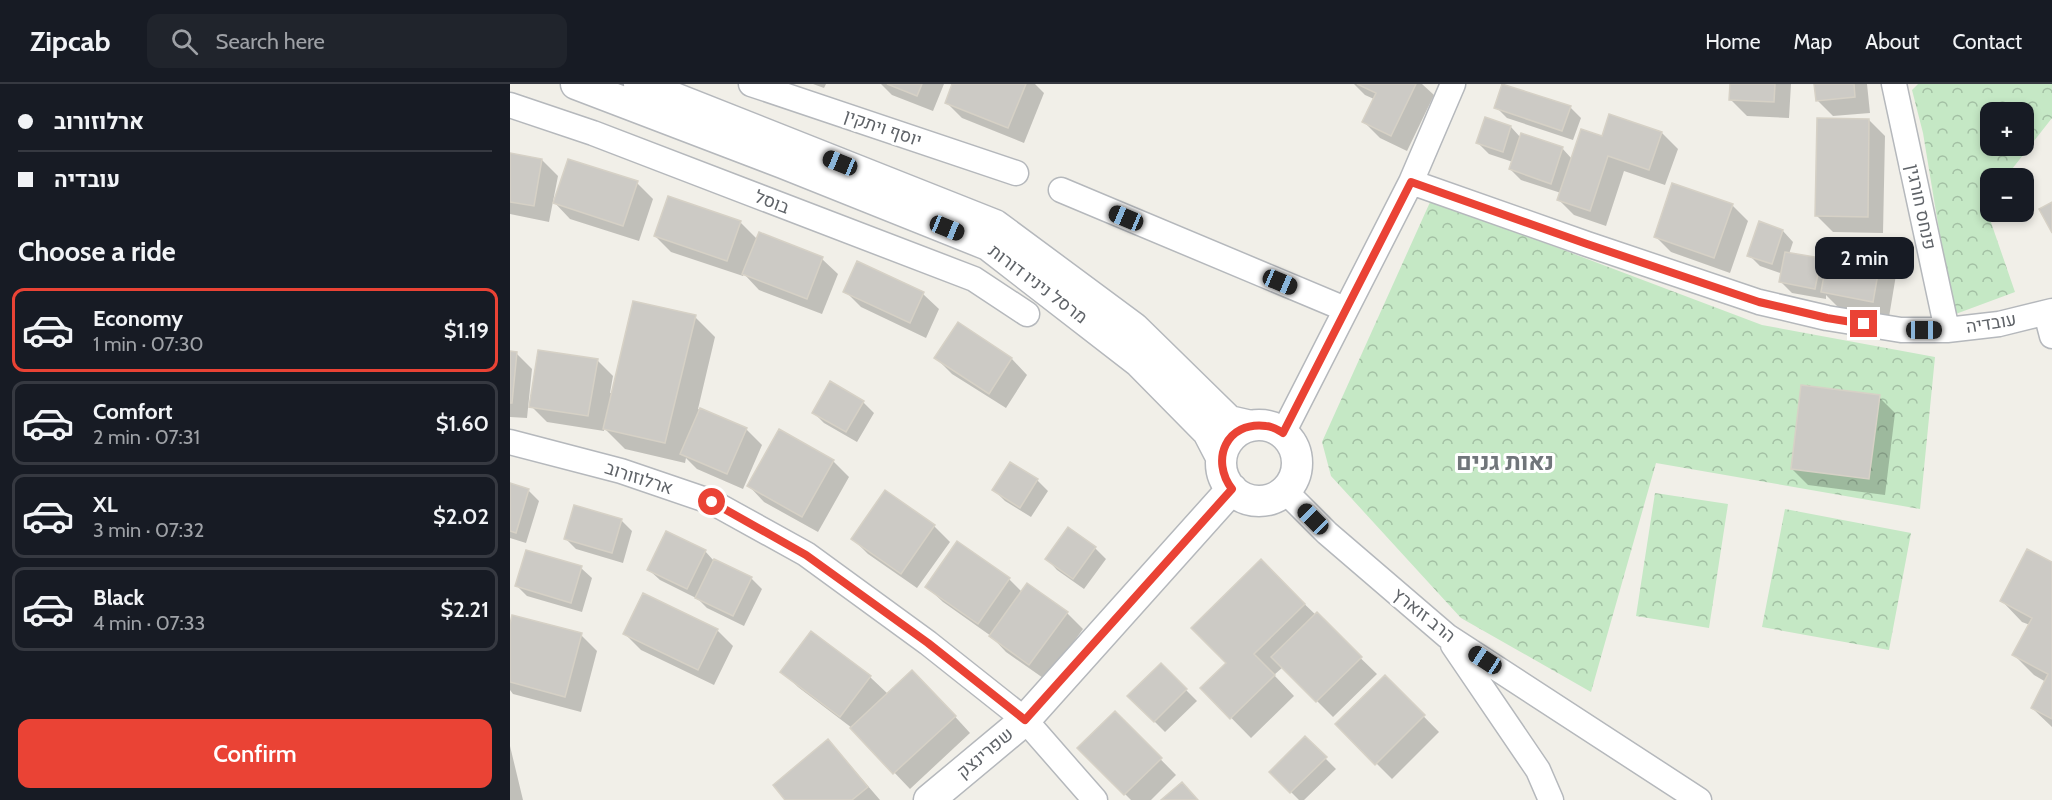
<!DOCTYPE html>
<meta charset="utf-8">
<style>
body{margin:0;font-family:Cabin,Heebo,sans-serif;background:#20242c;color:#f1f3f6;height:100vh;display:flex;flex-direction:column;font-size:22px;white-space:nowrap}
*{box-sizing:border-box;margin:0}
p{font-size:20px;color:#9ea1a6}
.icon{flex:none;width:33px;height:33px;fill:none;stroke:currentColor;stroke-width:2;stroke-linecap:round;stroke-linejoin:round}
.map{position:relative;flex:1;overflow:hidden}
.details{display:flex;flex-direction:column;background:#171b24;width:510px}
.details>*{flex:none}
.top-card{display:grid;align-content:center;height:132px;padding:0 18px;background:#171b24}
.buttons{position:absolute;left:1470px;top:18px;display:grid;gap:12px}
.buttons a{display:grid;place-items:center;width:54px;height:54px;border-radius:12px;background:#171b24;box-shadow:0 3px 9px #0003;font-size:30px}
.end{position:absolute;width:27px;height:27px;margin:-14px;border:8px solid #ea4335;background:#fff;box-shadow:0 0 0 3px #fff}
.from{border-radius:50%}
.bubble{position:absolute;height:42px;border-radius:12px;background:#171b24;box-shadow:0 3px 9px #0003;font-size:20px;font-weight:600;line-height:42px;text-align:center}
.car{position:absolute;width:18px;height:36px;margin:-18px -9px;border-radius:8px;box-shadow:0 0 4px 2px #0007;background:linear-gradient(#222 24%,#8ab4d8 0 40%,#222 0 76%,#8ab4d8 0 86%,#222 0)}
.top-card b{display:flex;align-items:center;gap:21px;height:57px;font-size:22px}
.top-card b+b{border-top:2px solid #363941}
.top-card i{width:15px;height:15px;background:#f1f3f6}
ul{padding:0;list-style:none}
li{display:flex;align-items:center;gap:18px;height:84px;margin:0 12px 9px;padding:0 6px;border:3px solid #363941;border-radius:12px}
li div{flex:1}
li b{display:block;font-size:22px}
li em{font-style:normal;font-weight:600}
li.on{border-color:#ea4335}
li>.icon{width:54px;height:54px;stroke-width:1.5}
h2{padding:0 18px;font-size:27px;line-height:72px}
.action{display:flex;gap:12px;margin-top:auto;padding:12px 18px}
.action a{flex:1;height:69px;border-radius:12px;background:#ea4335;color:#fff;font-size:24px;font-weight:600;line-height:69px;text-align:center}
header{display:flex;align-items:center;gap:36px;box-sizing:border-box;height:84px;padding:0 30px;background:#171b24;border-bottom:2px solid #363941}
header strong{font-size:28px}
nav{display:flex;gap:33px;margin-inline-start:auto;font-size:21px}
.search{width:420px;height:54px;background:#20242c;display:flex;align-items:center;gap:15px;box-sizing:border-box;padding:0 21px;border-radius:12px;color:#9ea1a6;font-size:22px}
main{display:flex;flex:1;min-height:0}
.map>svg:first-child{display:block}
.forest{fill:url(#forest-crowns);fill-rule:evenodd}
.shadow{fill:#0003}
.building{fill:#cccac5;stroke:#d6d1c6;stroke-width:1.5}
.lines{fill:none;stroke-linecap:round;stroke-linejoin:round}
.minor-casing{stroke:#b5b8bc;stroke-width:27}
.tertiary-casing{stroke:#b5b8bc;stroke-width:33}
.minor{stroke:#fff;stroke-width:24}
.tertiary{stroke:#fff;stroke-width:30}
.route{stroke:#ea4335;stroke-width:8}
.labels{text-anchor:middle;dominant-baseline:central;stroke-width:6;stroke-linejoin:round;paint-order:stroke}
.street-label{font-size:18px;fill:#5f6368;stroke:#fff}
.district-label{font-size:24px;font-weight:bold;fill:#70757a;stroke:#fff}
</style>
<header>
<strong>Zipcab</strong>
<div class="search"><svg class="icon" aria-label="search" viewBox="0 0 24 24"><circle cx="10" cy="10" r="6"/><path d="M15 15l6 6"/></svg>Search here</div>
<nav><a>Home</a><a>Map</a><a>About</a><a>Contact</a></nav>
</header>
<main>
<section class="details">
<div class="top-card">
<b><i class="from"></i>ארלוזורוב</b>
<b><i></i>עובדיה</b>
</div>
<h2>Choose a ride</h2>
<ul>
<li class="on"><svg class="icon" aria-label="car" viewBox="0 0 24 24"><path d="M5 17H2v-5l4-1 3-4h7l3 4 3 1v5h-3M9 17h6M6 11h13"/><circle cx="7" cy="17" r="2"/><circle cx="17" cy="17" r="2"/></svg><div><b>Economy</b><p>1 min · 07:30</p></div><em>$1.19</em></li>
<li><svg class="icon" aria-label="car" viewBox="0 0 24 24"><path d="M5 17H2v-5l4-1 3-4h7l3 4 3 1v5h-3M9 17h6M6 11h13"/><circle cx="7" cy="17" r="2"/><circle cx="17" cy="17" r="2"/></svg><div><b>Comfort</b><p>2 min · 07:31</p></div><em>$1.60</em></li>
<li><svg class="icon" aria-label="car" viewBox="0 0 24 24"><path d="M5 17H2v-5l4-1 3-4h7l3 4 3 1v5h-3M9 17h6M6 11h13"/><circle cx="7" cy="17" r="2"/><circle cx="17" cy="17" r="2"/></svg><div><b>XL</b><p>3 min · 07:32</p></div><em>$2.02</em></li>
<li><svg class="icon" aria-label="car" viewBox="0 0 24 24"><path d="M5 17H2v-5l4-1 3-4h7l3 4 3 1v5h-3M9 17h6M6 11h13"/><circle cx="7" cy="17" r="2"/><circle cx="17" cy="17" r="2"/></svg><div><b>Black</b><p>4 min · 07:33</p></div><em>$2.21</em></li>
</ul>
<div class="action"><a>Confirm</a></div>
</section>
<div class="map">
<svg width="1542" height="716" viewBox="0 0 1542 716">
<defs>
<pattern id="forest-crowns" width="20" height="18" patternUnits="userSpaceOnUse" patternTransform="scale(1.5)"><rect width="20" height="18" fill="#c5e8c5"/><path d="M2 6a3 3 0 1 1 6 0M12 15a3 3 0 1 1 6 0" fill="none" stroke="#a3c0a4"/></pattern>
</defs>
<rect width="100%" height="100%" fill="#f1efe8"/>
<path class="forest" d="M1408,0H1542V34L1495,94H1480V114L1475,121L1505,208L1443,231L1413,49L1402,6ZM1480,28H1514V62H1480Z
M921,116L1252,241L1425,273L1410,425L1146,379L1081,608L951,534L821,392L812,358Z
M1145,409L1218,420L1199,544L1126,532Z
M1275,425L1401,449L1379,566L1252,543Z"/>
<path class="shadow" d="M303,0H316L314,4Z
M371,0H434L423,27L382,11Z
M444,0H525L534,9L514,59L452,34L437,19Z
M844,0H912L924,11L897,67L870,54L854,38L864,15L855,11Z
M1221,0H1281L1279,34L1237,32L1221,16Z
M1306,0H1357L1360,29L1323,32L1307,16Z
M986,23H1060L1071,34L1063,56L997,34Z
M1359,36L1375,52L1373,149L1323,148L1307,132Z
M1001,43L1011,54L1052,64L1062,75L1093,54L1152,49L1168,65L1155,101L1114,87L1096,142L1064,131L1049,116L1051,109L1011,96L1000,85L1003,78L979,70L968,59Z
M0,71L32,76L48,92L39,138L0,130Z
M127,99L143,115L129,157L60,135L44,118Z
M159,114L231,139L247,155L312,175L328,190L312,230L249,206L234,190L233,192L161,168L145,152Z
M1222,121L1238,137L1220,189L1161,168L1145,152Z
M1273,147L1283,158L1279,170L1310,176L1317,183L1371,169L1387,185L1379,233L1329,224L1316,211V215L1282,209L1271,198L1273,190L1250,182L1239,171Z
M335,207L413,210L429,225L416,254L351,223Z
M185,233L205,253L188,325L236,345L252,361L233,405L187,385L176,374L175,379L115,365L94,344V347L37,338L21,322L87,276L103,292L100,309H103Z
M448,240L502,275L517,291L496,324L442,290L426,274Z
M0,269H6L22,285L17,334L0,333Z
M320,299L353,318L364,329L347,358L314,339L304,329Z
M1369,313L1385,329L1375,411L1298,401L1282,385Z
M323,377L339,393L308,448L254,418L239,402Z
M527,396L538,407L521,433L495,417L484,406Z
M0,401L18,406L29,417L16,459L0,454Z
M375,408L424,442L440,458L407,504L358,470L343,455Z
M111,436L122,447L113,479L66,465L56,455Z
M447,459L499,495L512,508L557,529L573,545L536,596L496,568L481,552L433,518L417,503Z
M585,464L596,475L574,505L547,486L537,475Z
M195,467L204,477L241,494L252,505L234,542L197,524L188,515L150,496L139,486Z
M751,478L867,590L823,633L773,583L764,591L784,612L741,654L692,604L718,579Z
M1542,480V643L1522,624L1536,598L1524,591L1504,571L1520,541L1512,538L1492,517Z
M71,484L82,494L72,528L17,512L7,502Z
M0,546L71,551L87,567L71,628L3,610L0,606Z
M207,546L223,562L204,601L131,566L115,550Z
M651,581L687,617L655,648L619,612Z
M272,587L360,593L378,610L418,603L460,649L400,705L342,644L288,603Z
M875,593L929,648L882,695L827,640Z
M605,629L666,691L641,716H621L569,664Z
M795,654L826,685L794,716H789L761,688Z
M318,657L333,673L370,716H277L265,701Z
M0,662L13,716H0Z"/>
<path class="building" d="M377,0H412L407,12Z
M442,0H516L498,44L435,19Z
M847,0H906L881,52L852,38L866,9Z
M992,0L1061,22L1052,47L984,24Z
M1220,0H1265L1264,18L1219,16Z
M1304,0H1344L1345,13L1306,17Z
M1099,30L1152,48L1139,86L1098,72L1080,127L1047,116L1071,45L1092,52Z
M975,33L1001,42L993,68L966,59Z
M1307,34L1359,35L1358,133L1305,132Z
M1011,49L1053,63L1041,100L999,85Z
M0,69L32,75L24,122L0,118Z
M58,75L128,97L113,142L43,119Z
M1162,99L1223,120L1204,174L1144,153Z
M158,112L231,137L217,177L144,152Z
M1542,118V149L1529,125Z
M1249,137L1273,146L1262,180L1237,172Z
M249,148L313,173L297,215L232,190Z
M1320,158L1372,167L1363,218L1311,208Z
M1275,168L1311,174L1305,205L1269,198Z
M347,177L414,208L400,239L333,208Z
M123,217L186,231L155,359L93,345Z
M448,238L502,274L479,310L424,274Z
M28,266L88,275L78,332L19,323Z
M0,267L7,268L2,319H0Z
M320,297L354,317L336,348L302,329Z
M1291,301L1370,311L1359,395L1281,385Z
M190,324L237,344L217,390L170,370Z
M269,345L324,376L292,433L237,402Z
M500,378L528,395L510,424L482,406Z
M0,399L19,405L6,449L0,447Z
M375,406L425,441L391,490L341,455Z
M64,421L112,435L102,469L54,455Z
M558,443L586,463L563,495L535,475Z
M156,447L196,466L177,505L137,486Z
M447,457L500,494L468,540L415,503Z
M1517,465L1542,478V635L1521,624L1538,590L1502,571L1522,534L1490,517Z
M16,466L72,482L61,519L5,502Z
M204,475L242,493L223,532L185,514Z
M751,475L795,520L744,570L765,591L720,635L690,604L716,579L681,544Z
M517,499L558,528L519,581L479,552Z
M133,509L208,545L188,586L113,550Z
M807,528L852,573L806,618L761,573Z
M2,531L72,549L55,613L0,598V540Z
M301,547L361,592L330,633L270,588Z
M651,579L677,605L644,638L617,612Z
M402,586L446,632L383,690L340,644Z
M875,591L915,631L865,681L825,640Z
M605,627L652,674L614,711L567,664Z
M795,652L817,673L780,709L759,688Z
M318,655L358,703L342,716H275L263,701Z
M672,698L688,716H651Z"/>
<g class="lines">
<defs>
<path id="minor" d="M241,0L506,89
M1384,0L1437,246
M0,21L83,49L464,195L517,230
M901,98L1077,160L1249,218L1317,234L1391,246H1437L1489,240L1542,227
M551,106L835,225
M1536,229L1542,252
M773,349L901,98L943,0
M0,358L111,387L202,418L296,470L418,559L515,636L585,716
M775,407L817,449L937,552L1189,716
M943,561L1028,686L1041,716"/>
<path id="tertiary" d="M66,0L273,79L478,161L629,278L698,348L711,373
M129,0L485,141L624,244L719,337L741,342
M711 379a38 38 0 1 1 76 0a38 38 0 1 1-76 0Z
M419,716L515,636L722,405"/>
</defs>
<use href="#minor" class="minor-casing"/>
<use href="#tertiary" class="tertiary-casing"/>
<use href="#minor" class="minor"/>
<use href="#tertiary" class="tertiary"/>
</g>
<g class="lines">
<path class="route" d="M202,418L296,471L418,559L515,636L722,405C700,376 716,337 756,342C762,342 768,346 773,349L901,98L1077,160L1249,218L1317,234L1354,240"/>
</g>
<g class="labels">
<g class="street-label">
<text transform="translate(373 44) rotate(19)">יוסף ויתקין</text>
<text transform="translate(262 118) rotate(21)">בוסל</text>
<text transform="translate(1411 123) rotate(78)">פנחס חורגין</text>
<text transform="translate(528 200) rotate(37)">מרסל ניניו דורות</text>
<text transform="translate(1481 239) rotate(-9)">עובדיה</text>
<text transform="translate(129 394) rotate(18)">ארלוזורוב</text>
<text transform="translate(914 531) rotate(39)">הרב זוארץ</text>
<text transform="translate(475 669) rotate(-40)">שפרינצק</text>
</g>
<g class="district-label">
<text x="995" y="377">נאות גנים</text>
</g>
</g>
</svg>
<div class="buttons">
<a>+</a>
<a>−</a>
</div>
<i class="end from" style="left:202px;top:418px"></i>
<i class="end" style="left:1354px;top:240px"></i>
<div class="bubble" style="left:1305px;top:153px;width:99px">2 min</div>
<i class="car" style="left:330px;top:79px;rotate:292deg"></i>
<i class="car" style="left:616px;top:134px;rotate:293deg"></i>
<i class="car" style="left:437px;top:144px;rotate:112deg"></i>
<i class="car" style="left:770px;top:198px;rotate:113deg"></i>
<i class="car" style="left:1414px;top:246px;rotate:90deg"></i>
<i class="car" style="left:803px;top:435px;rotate:315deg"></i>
<i class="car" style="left:975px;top:576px;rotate:303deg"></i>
</div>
</main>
